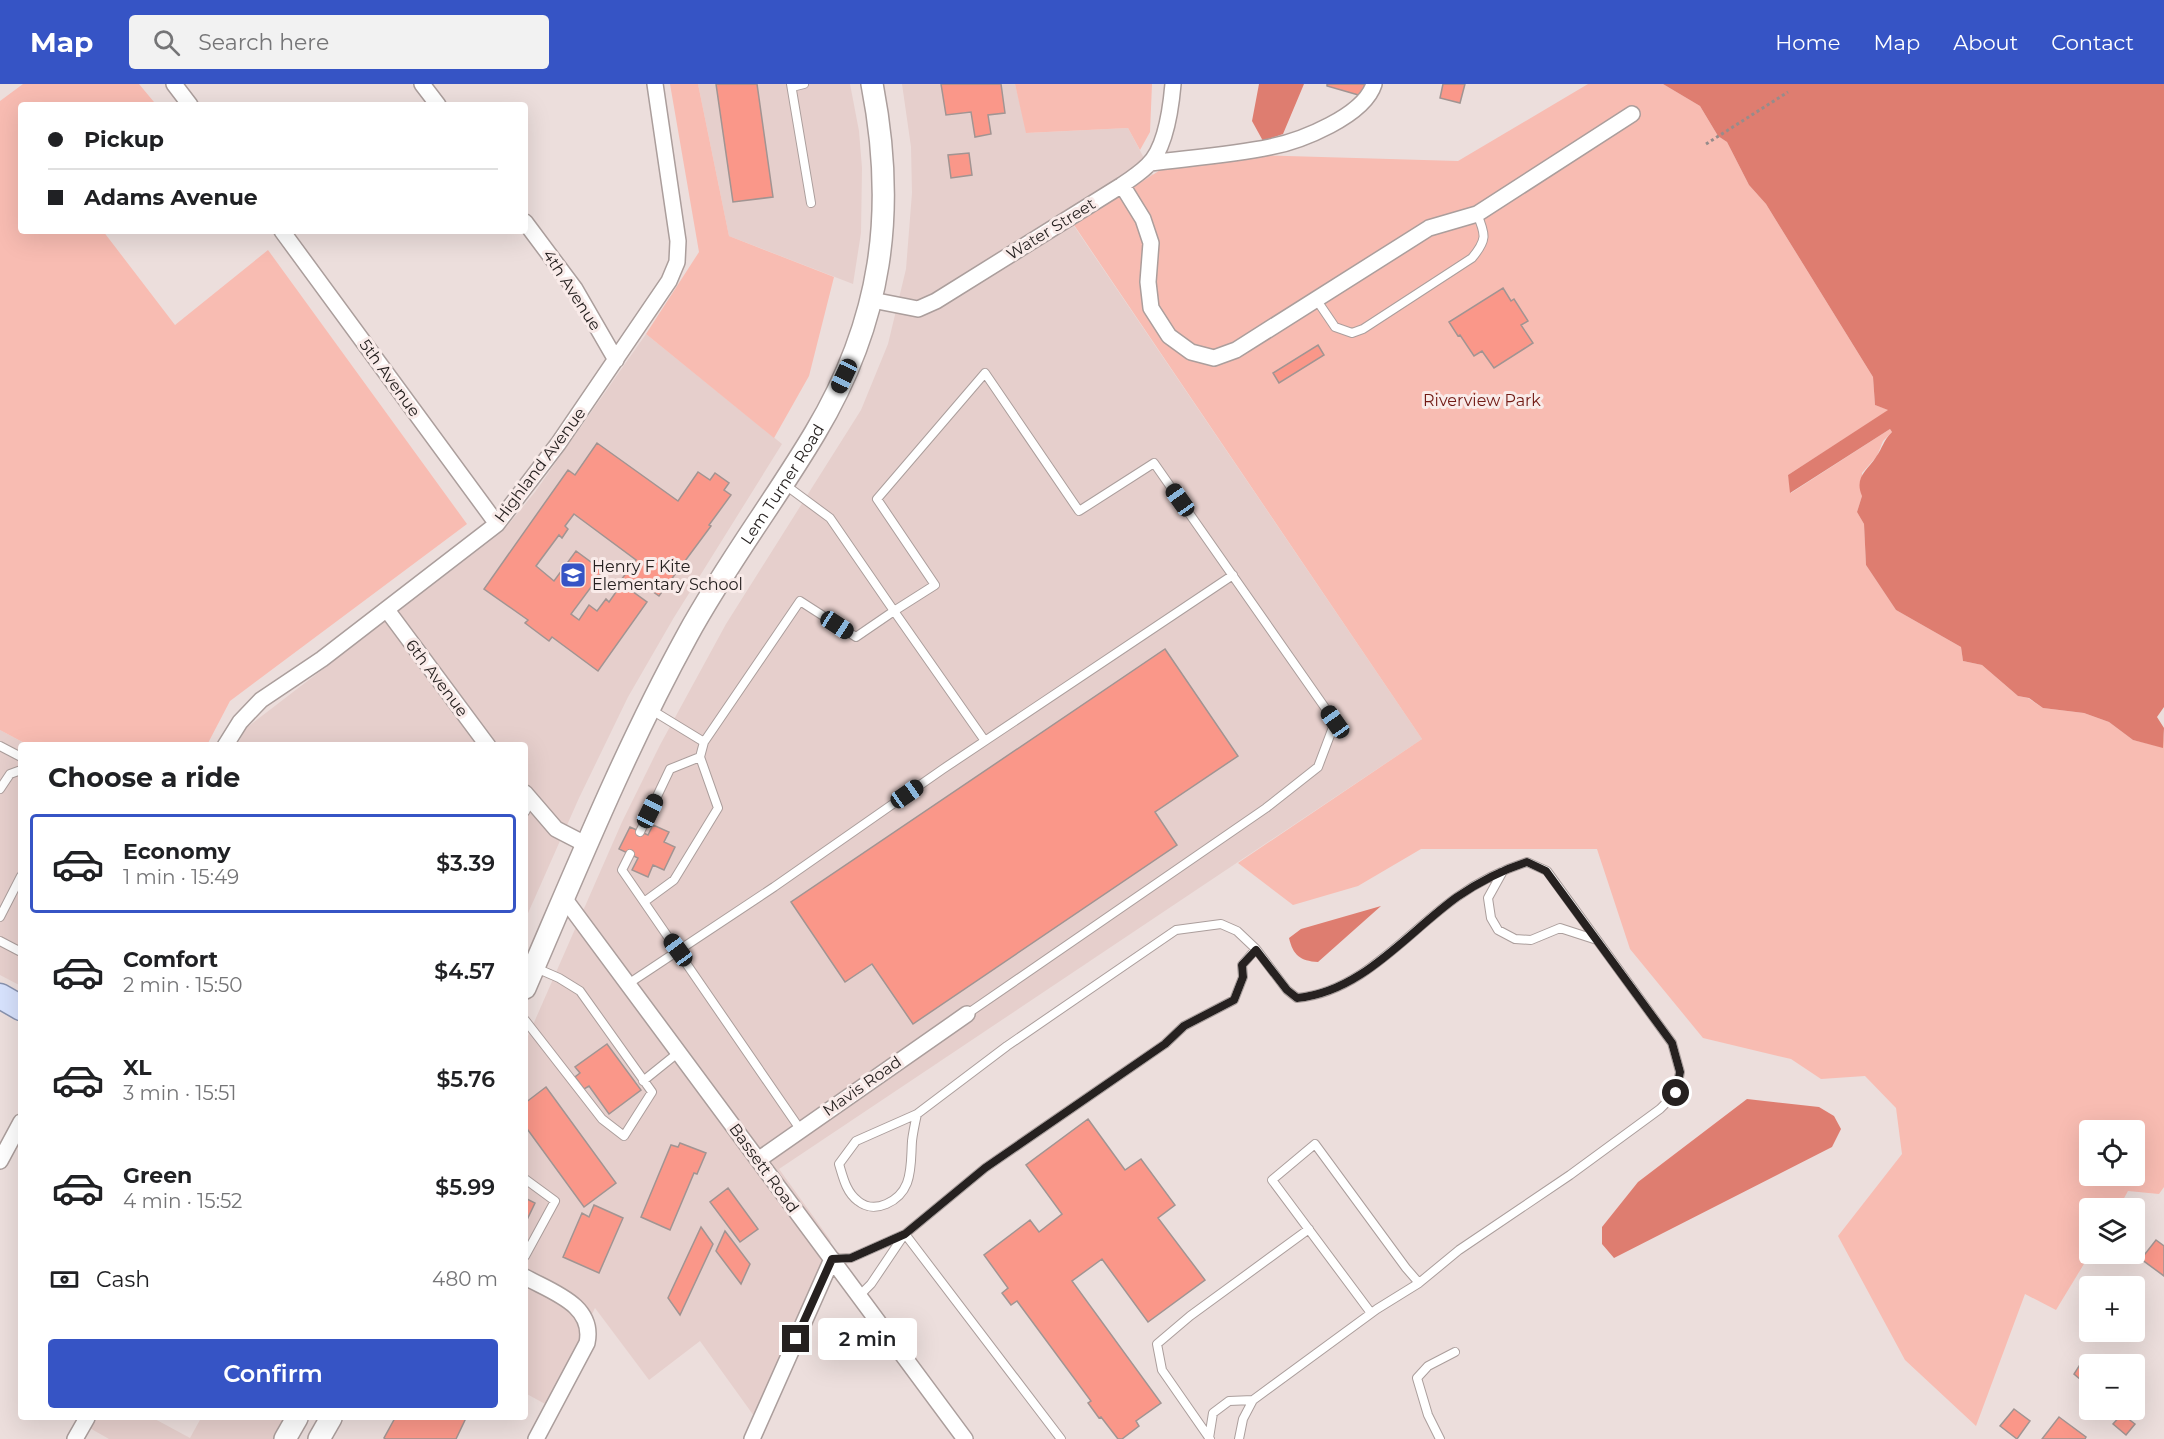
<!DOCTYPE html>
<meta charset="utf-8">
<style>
body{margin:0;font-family:Montserrat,sans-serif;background:#f2f2f2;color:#202124;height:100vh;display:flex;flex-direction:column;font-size:22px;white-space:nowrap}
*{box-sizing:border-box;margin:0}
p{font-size:20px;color:#757577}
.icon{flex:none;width:33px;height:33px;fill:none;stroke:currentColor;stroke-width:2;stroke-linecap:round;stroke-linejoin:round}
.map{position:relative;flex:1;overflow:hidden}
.panel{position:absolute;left:18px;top:658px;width:510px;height:678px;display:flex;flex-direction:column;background:#fff;border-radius:6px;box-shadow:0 6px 24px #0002}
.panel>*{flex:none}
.hud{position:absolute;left:18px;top:18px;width:510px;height:132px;border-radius:6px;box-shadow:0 6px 24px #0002;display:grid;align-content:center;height:132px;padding:0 30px;background:#fff}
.fabs{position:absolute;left:2079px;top:1036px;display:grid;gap:12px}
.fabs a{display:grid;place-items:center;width:66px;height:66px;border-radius:6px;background:#fff;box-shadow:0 6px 24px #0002;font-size:30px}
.end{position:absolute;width:27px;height:27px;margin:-14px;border:8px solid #262120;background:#fff;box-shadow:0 0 0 3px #fff}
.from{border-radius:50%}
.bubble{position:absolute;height:42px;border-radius:6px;background:#fff;box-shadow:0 6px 24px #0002;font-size:20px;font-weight:600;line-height:42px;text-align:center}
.car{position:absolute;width:18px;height:36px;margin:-18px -9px;border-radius:8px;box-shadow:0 0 4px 2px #0007;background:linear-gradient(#222 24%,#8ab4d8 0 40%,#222 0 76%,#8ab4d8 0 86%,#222 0)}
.hud b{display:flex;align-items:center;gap:21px;height:57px;font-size:22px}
.hud b+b{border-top:2px solid #e0e0e0}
.hud i{width:15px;height:15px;background:#202124}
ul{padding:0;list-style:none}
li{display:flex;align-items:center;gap:18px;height:99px;margin:0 12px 9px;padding:0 18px;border:3px solid transparent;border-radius:6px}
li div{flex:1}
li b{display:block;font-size:22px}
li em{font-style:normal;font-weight:600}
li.on{border-color:#3654c5}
li>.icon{width:54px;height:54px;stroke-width:1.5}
h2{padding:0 30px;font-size:27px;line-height:72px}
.pay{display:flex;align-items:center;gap:15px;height:66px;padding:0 30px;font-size:22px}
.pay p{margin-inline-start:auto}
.primary-button{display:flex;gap:12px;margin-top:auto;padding:12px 30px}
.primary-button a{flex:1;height:69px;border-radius:6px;background:#3654c5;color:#fff;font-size:24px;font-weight:600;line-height:69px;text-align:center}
header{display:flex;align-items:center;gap:36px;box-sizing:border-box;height:84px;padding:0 30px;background:#3654c5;color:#fff}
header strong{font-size:28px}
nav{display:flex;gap:33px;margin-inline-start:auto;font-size:21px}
.search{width:420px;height:54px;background:#f2f2f2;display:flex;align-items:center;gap:15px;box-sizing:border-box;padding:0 21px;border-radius:6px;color:#757577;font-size:22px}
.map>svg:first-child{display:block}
.built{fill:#e6cfcc}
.green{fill:#f8bcb2;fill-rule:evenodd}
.water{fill:#de7d70}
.building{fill:#fa9789;stroke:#a19492;stroke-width:1.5;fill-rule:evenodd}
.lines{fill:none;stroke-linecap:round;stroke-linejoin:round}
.lane-casing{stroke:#ab9e9c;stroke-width:10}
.street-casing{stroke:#ab9e9c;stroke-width:18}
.secondary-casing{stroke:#ab9e9c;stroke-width:24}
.primary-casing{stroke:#8892ae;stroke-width:27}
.path{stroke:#968c8b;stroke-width:3;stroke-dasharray:3 3;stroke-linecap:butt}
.lane{stroke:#fff;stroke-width:8}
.street{stroke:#fff;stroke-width:15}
.secondary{stroke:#fff;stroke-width:21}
.primary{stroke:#d7e2fd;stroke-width:24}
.route{stroke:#262120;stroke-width:8}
.labels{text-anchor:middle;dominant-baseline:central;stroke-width:6;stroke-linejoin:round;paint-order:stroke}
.street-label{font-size:16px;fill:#262120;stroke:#f9ebe9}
.park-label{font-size:16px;fill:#711a14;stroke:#f9ebe9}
.poi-label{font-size:16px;fill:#262120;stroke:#f9ebe9;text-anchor:start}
</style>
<header>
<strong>Map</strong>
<div class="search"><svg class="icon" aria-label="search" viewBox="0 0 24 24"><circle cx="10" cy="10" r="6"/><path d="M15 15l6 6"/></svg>Search here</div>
<nav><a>Home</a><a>Map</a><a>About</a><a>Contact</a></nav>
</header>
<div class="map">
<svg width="2164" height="1355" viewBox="0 0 2164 1355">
<rect width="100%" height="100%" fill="#ecdedc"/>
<path class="built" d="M698,0H850L859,47L862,84L861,149L853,200L729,152Z
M902,0H1015L1027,49L1128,44L1153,91L1074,142L1422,655L779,1085L831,1157L754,1332L700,1257L649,1296L595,1224L547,1321L525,1309V959L622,738L660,661L726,540L861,326L888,260L906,185L912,109L911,63Z
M646,250L782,360L673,535L628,613L579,714L525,836V662H237L245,645L503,447L535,408Z
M0,646L28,661L21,662V902L0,891Z
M93,1334H153L190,1354L201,1334H286L274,1355H109L88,1343Z"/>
<path class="green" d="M23,0H139L154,18L151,21H21V147H103L175,241L268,166L467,440L230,617L207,661H28L0,646V17Z
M670,0H698L729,152L834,193L809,292L774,354L646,250L699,168Z
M1015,0H1152L1150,48L1140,66L1128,44L1026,49Z
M1588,0H1663L1700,22L1718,52L1727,58L1749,101L1766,120L1873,293L1875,321L1889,326L1788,391L1791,409L1890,345L1892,348L1883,357L1877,372L1862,389V412L1857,428L1864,440L1866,481L1896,526L1961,563L1963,577L1982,581L2018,612L2028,614L2043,624L2084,629L2109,638L2133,656L2162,663L2164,650V1103L2159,1110L2128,1107L2118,1125H2090V1170L2056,1226L2025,1210L1976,1342L1905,1276L1838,1152L1902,1070L1896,1024L1865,992L1821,995L1791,975L1703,954L1630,865L1597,765H1421L1358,802L1293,821L1238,779L1422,655L1074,141L1187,69L1458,77ZM2090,1047H2134V1092H2090Z"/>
<path class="water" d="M1259,0H1304L1283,50L1263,57L1252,37Z
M1663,0H2164V623L2157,633L2164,644L2163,664L2133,656L2109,638L2084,629L2043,624L2029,614L2018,612L1982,581L1963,577L1961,563L1896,526L1866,481L1864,440L1857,428L1862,412C1854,393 1867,387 1876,373C1883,363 1883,357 1892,348L1890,345L1790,409L1788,391L1888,326L1875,321L1873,293L1766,120L1749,101L1727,58L1718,52L1700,22Z
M1381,822L1318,878C1300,877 1293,871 1289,854L1301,845Z
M1747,1015L1819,1023L1834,1032L1841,1045L1832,1063L1614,1174L1602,1160V1143L1638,1098Z"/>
<path class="building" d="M716,0H757L773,113L733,118Z
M941,0H1001L1005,29L988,31L991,50L975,53L971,28L946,31Z
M1327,0H1365L1362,12L1327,2Z
M1443,0H1465L1460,19L1440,14Z
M969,69L972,91L951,94L948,71Z
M1503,204L1511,217L1514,215L1528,237L1521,241L1533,259L1494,284L1482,267L1474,272L1460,251L1458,252L1449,238Z
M1318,261L1324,271L1279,299L1273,289Z
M597,359L678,417L698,388L710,396L715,389L729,399L724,406L731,411L709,441L711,442L659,512L639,498L632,507L647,518L598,587L552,553L549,557L525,539L528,536L484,505L568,386L575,391ZM574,430L636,476L618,500L621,501L609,518L606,515L597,527L589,521L579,536L571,530L603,487L576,467L554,497L536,482L559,451L562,454L568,445L565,442Z
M1165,565L1238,672L1155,728L1177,761L913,940L872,880L845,898L791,818Z
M653,741L669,748L664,758L675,763L664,786L653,781L648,793L632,786L638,774L619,765L630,743L648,751Z
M607,960L641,1006L609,1030L589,1002L584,1005L575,993L580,989L575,983Z
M546,1003L616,1099L584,1123L525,1042V1019Z
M1088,1035L1125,1086L1141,1075L1175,1121L1158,1134L1205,1196L1148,1238L1102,1175L1072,1197L1161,1319L1136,1337L1139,1342L1122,1355H1118L1101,1333L1099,1334L1088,1319L1091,1317L1017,1217L1011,1221L1002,1209L1008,1204L984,1171L1030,1136L1039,1148L1062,1130L1026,1081Z
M680,1059L706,1069L697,1090L694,1089L670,1146L641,1133L671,1061L678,1063Z
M728,1104L758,1145L740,1158L710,1118Z
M525,1114L535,1119L525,1140Z
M594,1121L623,1134L599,1189L563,1173L582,1129L589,1133Z
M701,1143L713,1160L680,1231L668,1214Z
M725,1147L750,1180L741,1200L716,1167Z
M2156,1156L2164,1162V1192L2141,1175Z
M2081,1279L2089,1285L2081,1296L2074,1290Z
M2134,1286L2144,1293L2134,1306Z
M2014,1325L2030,1337L2017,1355L2000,1342Z
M2122,1330L2135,1340L2126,1351L2113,1340Z
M2059,1333L2086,1353L2085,1355H2042Z
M395,1334H466L456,1355H386L384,1354Z"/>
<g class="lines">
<defs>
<path id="lane" d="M791,0L811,119
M792,3L804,0
M1316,215L1335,243L1352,249L1363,245L1472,174C1487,156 1486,151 1477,130
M784,400L830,434L894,527L856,553L800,517L704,658L700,673L718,724L674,796L644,818L800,1045
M650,625L704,658
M0,662L21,673
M0,705L10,690L21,686
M525,728L531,716
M640,748L670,685L700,673
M630,770L622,786L644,818
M1503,787L1488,814L1491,834L1498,846L1515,855L1531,856L1560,844L1597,856
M0,833L21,792
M0,857L21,868
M628,900L774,803L943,685L1233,491
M967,930L1266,724L1318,683L1335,638L1154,379L1079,427L985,289L877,415L935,501L894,527L985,657
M525,936L602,1035L624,1052L652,1008L580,907L559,894L536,884
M643,997L679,968
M917,1030C915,1039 913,1048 912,1057C911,1071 912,1086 907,1099C900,1117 875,1131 858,1117C846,1108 843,1093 839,1080L856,1057L917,1030L1007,962L1176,846L1221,840L1237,847L1256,865L1287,906L1297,914C1362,908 1406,849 1457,813C1478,798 1502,786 1527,778L1547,787L1672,959L1680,988L1676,1009L1660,1025L1570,1091L1459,1166L1419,1199L1377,1225L1253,1316L1243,1335L1239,1355
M525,1095L555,1117L525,1172
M832,1175L851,1174L905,1150
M859,1212L871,1200L904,1151
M1371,1229L1272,1096L1315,1060L1406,1184L1419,1199
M1209,1354L1213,1329L1229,1317L1253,1316
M1061,1355L905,1150L985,1084L1165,960L1184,942L1234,916L1243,893L1242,881L1256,865
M1210,1355L1162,1286L1157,1260L1190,1232L1309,1145
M1440,1355L1428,1331L1417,1294L1428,1282L1455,1268"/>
<path id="street" d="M174,0L190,21
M422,0L438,21
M1150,79C1190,74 1231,71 1270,63C1301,57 1364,32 1374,0
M1122,101L1143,135L1151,159L1148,198L1151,224L1169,252L1191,268L1214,274L1236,266L1429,144L1477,130L1632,30
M525,138L575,205L616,276
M282,147L497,440
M872,216L918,225L936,217L1122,101C1131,95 1141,88 1148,81C1166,64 1171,23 1173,0
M387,526L488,662
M225,662L240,638L261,616L322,575L497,440L558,360L669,197L677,178L678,157L655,0
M525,709L556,745L587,761
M564,814L965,1355
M758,1076L967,930
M0,1077L21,1038
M525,1193C552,1208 595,1221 587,1259L536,1355
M75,1355L87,1334
M752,1355L832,1175"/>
<g id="secondary">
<path id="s1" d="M525,904C576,786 625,665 687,552C725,482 774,418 815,349C882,237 897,128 872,0"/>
<path d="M285,1355L297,1334"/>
<path d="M319,1355L331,1334"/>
</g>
<path id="primary" d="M0,912L21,924"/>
</defs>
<use href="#lane" class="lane-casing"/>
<use href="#street" class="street-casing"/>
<use href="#secondary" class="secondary-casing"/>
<use href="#primary" class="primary-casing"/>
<path class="path" d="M1706,60L1788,8"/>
<use href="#lane" class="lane"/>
<use href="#street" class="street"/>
<use href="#secondary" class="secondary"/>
<use href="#primary" class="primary"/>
</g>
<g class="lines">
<path class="route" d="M796,1255L832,1175L851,1174L905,1150L985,1084L1165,960L1184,942L1234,916L1243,893L1242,881L1256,866L1287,906L1297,914C1362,908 1407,849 1457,813C1479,798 1502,786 1527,778L1546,787L1672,959L1680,988L1676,1009"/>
</g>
<defs>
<symbol id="school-square" viewBox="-11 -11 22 22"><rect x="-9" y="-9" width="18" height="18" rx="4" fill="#3654c5" stroke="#f9ebe9"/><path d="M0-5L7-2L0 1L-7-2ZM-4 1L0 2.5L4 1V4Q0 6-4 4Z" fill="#fff"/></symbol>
</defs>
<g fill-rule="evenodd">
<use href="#school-square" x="558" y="476" width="30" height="30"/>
</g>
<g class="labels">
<g class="street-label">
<text transform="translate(1051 145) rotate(-32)">Water Street</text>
<text transform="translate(572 206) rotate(57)">4th Avenue</text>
<text transform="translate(390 294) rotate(54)">5th Avenue</text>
<text transform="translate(540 381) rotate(-53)">Highland Avenue</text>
<text stroke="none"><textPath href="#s1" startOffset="567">Lem Turner Road</textPath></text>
<text transform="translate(437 594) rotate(53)">6th Avenue</text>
<text transform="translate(862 1002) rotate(-35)">Mavis Road</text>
<text transform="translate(764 1084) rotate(54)">Bassett Road</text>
</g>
<g class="park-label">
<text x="1482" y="316">Riverview Park</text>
</g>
<g class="poi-label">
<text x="592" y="482">Henry F Kite<tspan x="592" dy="18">Elementary School</tspan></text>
</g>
</g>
</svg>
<div class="fabs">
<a><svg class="icon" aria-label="locate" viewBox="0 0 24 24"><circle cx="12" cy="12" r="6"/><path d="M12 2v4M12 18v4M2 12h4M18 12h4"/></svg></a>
<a><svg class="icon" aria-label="layers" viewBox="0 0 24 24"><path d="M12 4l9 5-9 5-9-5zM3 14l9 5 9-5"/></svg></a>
<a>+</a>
<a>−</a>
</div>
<i class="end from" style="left:1676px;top:1009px"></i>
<i class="end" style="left:796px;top:1255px"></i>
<div class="bubble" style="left:818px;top:1234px;width:99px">2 min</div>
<i class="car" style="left:844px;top:292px;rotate:205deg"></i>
<i class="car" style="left:1180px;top:416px;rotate:325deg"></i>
<i class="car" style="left:837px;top:541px;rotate:123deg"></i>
<i class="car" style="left:1335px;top:638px;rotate:325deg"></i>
<i class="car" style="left:907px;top:710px;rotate:55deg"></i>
<i class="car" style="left:650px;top:727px;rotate:26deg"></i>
<i class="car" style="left:678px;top:866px;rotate:324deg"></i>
<div class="hud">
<b><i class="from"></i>Pickup</b>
<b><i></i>Adams Avenue</b>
</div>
<section class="panel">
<h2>Choose a ride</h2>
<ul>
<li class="on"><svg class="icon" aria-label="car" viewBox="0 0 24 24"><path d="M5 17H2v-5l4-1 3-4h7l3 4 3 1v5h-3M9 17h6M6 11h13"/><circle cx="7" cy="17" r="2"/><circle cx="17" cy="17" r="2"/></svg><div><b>Economy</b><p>1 min · 15:49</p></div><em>$3.39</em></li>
<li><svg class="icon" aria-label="car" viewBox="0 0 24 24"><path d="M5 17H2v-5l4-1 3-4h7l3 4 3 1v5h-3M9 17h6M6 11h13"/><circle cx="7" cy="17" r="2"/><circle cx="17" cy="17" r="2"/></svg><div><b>Comfort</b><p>2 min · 15:50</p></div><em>$4.57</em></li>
<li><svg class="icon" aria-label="car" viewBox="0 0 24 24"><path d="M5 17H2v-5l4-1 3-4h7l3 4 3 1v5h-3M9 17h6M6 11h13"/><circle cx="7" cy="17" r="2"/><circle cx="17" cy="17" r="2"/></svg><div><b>XL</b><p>3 min · 15:51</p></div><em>$5.76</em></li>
<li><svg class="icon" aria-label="car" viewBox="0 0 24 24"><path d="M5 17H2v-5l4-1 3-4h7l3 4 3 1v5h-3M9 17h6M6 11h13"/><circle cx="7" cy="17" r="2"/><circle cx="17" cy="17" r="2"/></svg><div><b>Green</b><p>4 min · 15:52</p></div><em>$5.99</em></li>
</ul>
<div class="pay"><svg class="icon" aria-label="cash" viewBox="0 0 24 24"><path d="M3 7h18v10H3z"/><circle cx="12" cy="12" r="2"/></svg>Cash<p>480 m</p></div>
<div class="primary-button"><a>Confirm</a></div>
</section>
</div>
